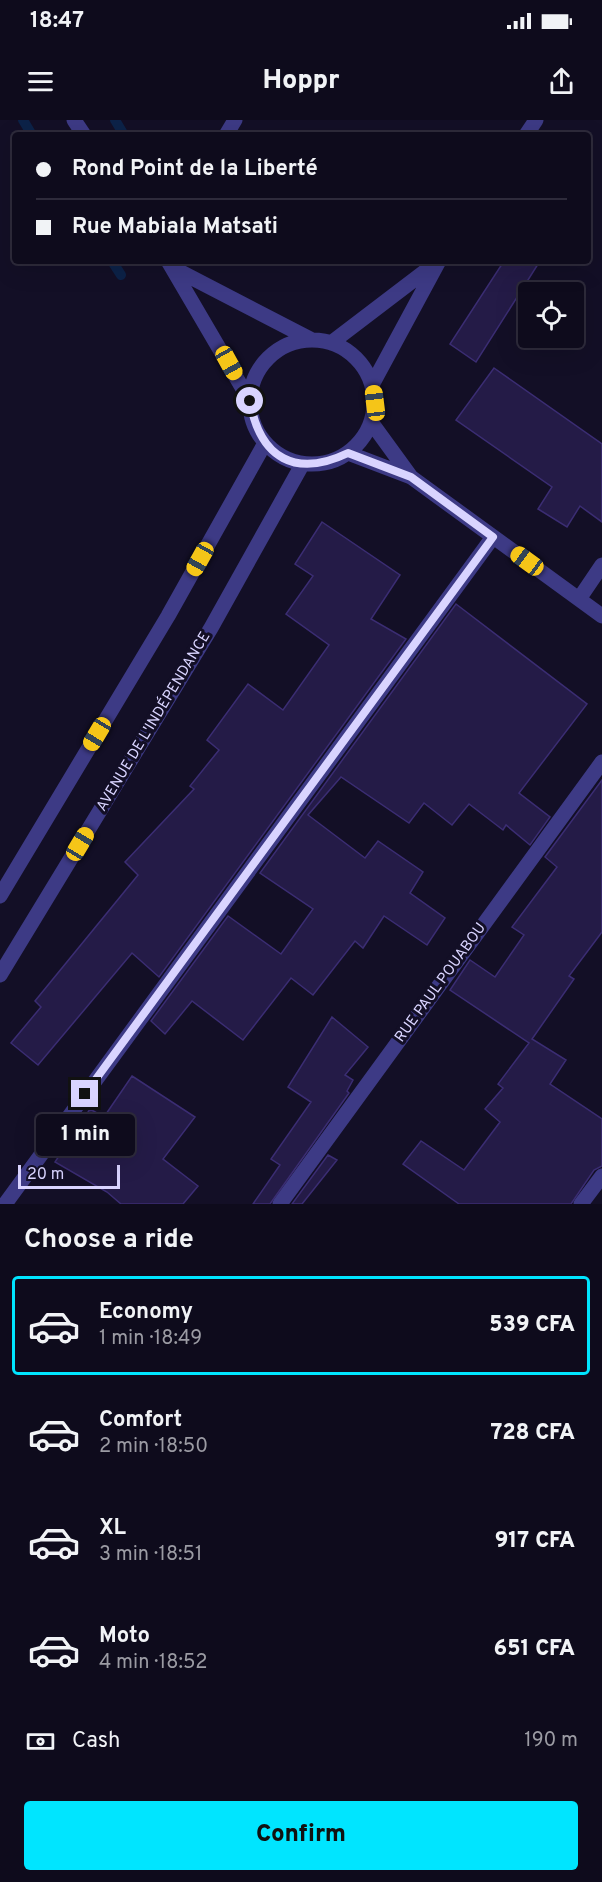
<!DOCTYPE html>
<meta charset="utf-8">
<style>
body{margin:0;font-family:Overpass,sans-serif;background:#171425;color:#f1f3f6;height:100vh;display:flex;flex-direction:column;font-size:22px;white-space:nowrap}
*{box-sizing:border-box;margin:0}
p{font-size:20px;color:#9b9ba3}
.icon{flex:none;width:33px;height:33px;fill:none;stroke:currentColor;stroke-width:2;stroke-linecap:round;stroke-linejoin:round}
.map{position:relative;height:1084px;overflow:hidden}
.sheet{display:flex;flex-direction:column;background:#0e0b1c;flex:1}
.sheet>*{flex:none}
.top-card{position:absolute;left:12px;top:12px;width:579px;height:132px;border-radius:6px;box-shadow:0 6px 24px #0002,0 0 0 2px #2e2b3b;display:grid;align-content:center;height:132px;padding:0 24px;background:#0e0b1c}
.controls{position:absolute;left:518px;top:162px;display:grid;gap:12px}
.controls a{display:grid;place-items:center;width:66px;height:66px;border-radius:6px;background:#0e0b1c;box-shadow:0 6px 24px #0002,0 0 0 2px #2e2b3b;font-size:30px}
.scale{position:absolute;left:18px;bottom:15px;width:102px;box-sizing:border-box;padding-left:6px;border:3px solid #d9d4ff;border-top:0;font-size:16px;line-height:21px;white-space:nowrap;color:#d9d4ff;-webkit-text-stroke:4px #130f26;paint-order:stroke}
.end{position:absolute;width:27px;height:27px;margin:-14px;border:8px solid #d9d4ff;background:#111;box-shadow:0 0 0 3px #111}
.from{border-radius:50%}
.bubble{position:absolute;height:42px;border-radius:6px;background:#0e0b1c;box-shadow:0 6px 24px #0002,0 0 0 2px #2e2b3b;font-size:20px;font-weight:800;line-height:42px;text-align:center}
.car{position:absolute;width:18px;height:36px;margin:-18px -9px;border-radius:8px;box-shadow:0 0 4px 2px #0007;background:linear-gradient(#f5c518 24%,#345 0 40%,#f5c518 0 76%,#345 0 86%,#f5c518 0)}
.top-card b{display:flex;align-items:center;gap:21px;height:57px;font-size:22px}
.top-card b+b{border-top:2px solid #2e2b3b}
.top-card i{width:15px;height:15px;background:#f1f3f6}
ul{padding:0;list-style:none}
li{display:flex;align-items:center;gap:18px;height:99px;margin:0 12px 9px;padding:0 12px;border:3px solid transparent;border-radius:6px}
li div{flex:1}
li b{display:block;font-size:22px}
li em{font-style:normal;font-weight:800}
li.selected{border-color:#00e5ff}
li>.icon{width:54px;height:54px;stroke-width:1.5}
h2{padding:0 24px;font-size:27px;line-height:72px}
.pay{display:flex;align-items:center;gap:15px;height:66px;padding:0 24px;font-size:22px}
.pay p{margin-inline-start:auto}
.button{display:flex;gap:12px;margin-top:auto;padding:12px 24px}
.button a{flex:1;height:69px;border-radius:6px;background:#00e5ff;color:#111;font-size:24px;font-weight:800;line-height:69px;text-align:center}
.status{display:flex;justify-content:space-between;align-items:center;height:42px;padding:0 30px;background:#0e0b1c;direction:ltr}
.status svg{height:16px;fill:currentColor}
header{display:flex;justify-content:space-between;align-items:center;height:78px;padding:0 24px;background:#0e0b1c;font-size:27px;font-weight:800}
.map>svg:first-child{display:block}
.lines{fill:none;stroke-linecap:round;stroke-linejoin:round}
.stream{stroke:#0c2248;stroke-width:10}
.building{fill:#241b47;stroke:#3b2d73;stroke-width:1.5}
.minor{stroke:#3d3a85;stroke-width:15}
.route{stroke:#d9d4ff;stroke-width:8}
.labels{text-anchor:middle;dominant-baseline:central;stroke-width:6;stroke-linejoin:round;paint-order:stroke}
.street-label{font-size:15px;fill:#d9d4ff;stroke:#130f26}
</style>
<div class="status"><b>18:47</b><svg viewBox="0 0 49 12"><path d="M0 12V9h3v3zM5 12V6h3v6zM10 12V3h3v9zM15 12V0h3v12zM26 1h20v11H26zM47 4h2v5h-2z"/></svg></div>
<header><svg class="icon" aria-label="menu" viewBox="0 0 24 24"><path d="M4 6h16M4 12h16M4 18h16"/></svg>Hoppr<svg class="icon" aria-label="share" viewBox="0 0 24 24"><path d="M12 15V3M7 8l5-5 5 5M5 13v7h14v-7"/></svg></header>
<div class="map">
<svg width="602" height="1084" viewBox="0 0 602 1084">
<rect width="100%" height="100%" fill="#130f26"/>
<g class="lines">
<path class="stream" d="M23,0L32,15
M115,0L124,15
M112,141L121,155"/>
</g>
<path class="building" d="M504,141H540L476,242L450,224Z
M494,248L602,324V402L580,386L567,407L538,389L552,367L456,300Z
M322,402L400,455L371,499L406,519L159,857L132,833L38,945L11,923L41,887L35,881L138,755L125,742L194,669L190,666L219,630L207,620L248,564L283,590L329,525L286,494L313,456L295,444Z
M456,484L587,584L519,673L550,697L530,725L506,705L503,710L469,684L452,705L424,683L409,703L341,657L308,695L365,738L378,721L423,752L410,773L445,798L427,825L384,796L363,828L355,821L313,875L291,858L243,920L192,881L165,914L151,901L228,796L281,834L313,789L260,753Z
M602,660V812L569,856L574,859L532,919L566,940L550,964L602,999V1046L594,1050L571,1084H459L403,1044L421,1021L464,1050L500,1002L485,989L503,968L498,964L529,923L450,870L470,840L495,857L524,815L512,807L557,747L545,737Z
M332,897L368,927L345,955L353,960L347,971L349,973L270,1084H253L280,1045L271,1039L311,982L288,967Z
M132,956L195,997L163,1039L198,1066L183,1084H121L107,1072L55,1042L90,989L104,997Z
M328,1035L337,1040L302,1084H292Z"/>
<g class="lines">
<path class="minor" d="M74,0L84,15
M226,15L235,0
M526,15L536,0
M168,141L250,281
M175,149L312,220
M250 282a62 62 0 1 1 124 0a62 62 0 1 1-124 0Z
M331,223L436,143
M372,265L439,141
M371,302L411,357
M348,333L411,357L602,496
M579,479L602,445
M0,776L168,496L265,323
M0,855L211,508L302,345
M5,1084L493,417
M280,1084L602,642
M581,1084L602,1056"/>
</g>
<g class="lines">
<path class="route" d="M85,974L493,417L411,357L348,333C296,358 260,339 250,281"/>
</g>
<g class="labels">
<g class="street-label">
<text transform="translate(154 602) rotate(-59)">AVENUE DE L'INDÉPENDANCE</text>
<text transform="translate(441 863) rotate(-54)">RUE PAUL POUABOU</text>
</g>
</g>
</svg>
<div class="controls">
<a><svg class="icon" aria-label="locate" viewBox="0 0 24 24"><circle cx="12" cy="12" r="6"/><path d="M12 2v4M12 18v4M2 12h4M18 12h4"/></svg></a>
</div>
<div class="scale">20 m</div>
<i class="end from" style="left:250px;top:281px"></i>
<i class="end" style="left:85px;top:974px"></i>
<div class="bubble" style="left:36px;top:994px;width:99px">1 min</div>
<i class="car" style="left:229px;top:243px;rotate:151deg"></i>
<i class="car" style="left:375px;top:283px;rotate:353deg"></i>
<i class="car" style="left:200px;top:439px;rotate:209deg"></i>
<i class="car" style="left:527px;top:441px;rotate:306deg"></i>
<i class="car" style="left:97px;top:614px;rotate:211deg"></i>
<i class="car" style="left:80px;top:724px;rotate:31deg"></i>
<div class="top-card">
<b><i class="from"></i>Rond Point de la Liberté</b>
<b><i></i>Rue Mabiala Matsati</b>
</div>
</div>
<section class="sheet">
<h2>Choose a ride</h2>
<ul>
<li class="selected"><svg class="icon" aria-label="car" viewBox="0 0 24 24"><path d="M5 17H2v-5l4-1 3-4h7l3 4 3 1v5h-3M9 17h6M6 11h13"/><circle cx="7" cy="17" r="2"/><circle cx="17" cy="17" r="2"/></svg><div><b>Economy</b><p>1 min · 18:49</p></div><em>539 CFA</em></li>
<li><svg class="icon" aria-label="car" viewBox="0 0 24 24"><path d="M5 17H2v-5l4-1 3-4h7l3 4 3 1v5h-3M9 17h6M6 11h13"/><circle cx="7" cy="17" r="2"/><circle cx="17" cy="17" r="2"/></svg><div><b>Comfort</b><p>2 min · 18:50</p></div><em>728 CFA</em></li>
<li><svg class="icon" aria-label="car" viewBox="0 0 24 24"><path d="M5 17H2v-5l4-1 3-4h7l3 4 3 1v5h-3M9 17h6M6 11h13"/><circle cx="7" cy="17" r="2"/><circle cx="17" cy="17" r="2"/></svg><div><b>XL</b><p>3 min · 18:51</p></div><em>917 CFA</em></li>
<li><svg class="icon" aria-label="car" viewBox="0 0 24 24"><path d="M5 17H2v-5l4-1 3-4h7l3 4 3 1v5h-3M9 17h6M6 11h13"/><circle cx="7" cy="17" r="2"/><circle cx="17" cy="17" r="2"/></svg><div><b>Moto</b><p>4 min · 18:52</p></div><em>651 CFA</em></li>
</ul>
<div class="pay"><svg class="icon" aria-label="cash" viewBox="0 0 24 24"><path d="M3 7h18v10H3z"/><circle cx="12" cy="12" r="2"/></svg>Cash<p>190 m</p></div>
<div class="button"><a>Confirm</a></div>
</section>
